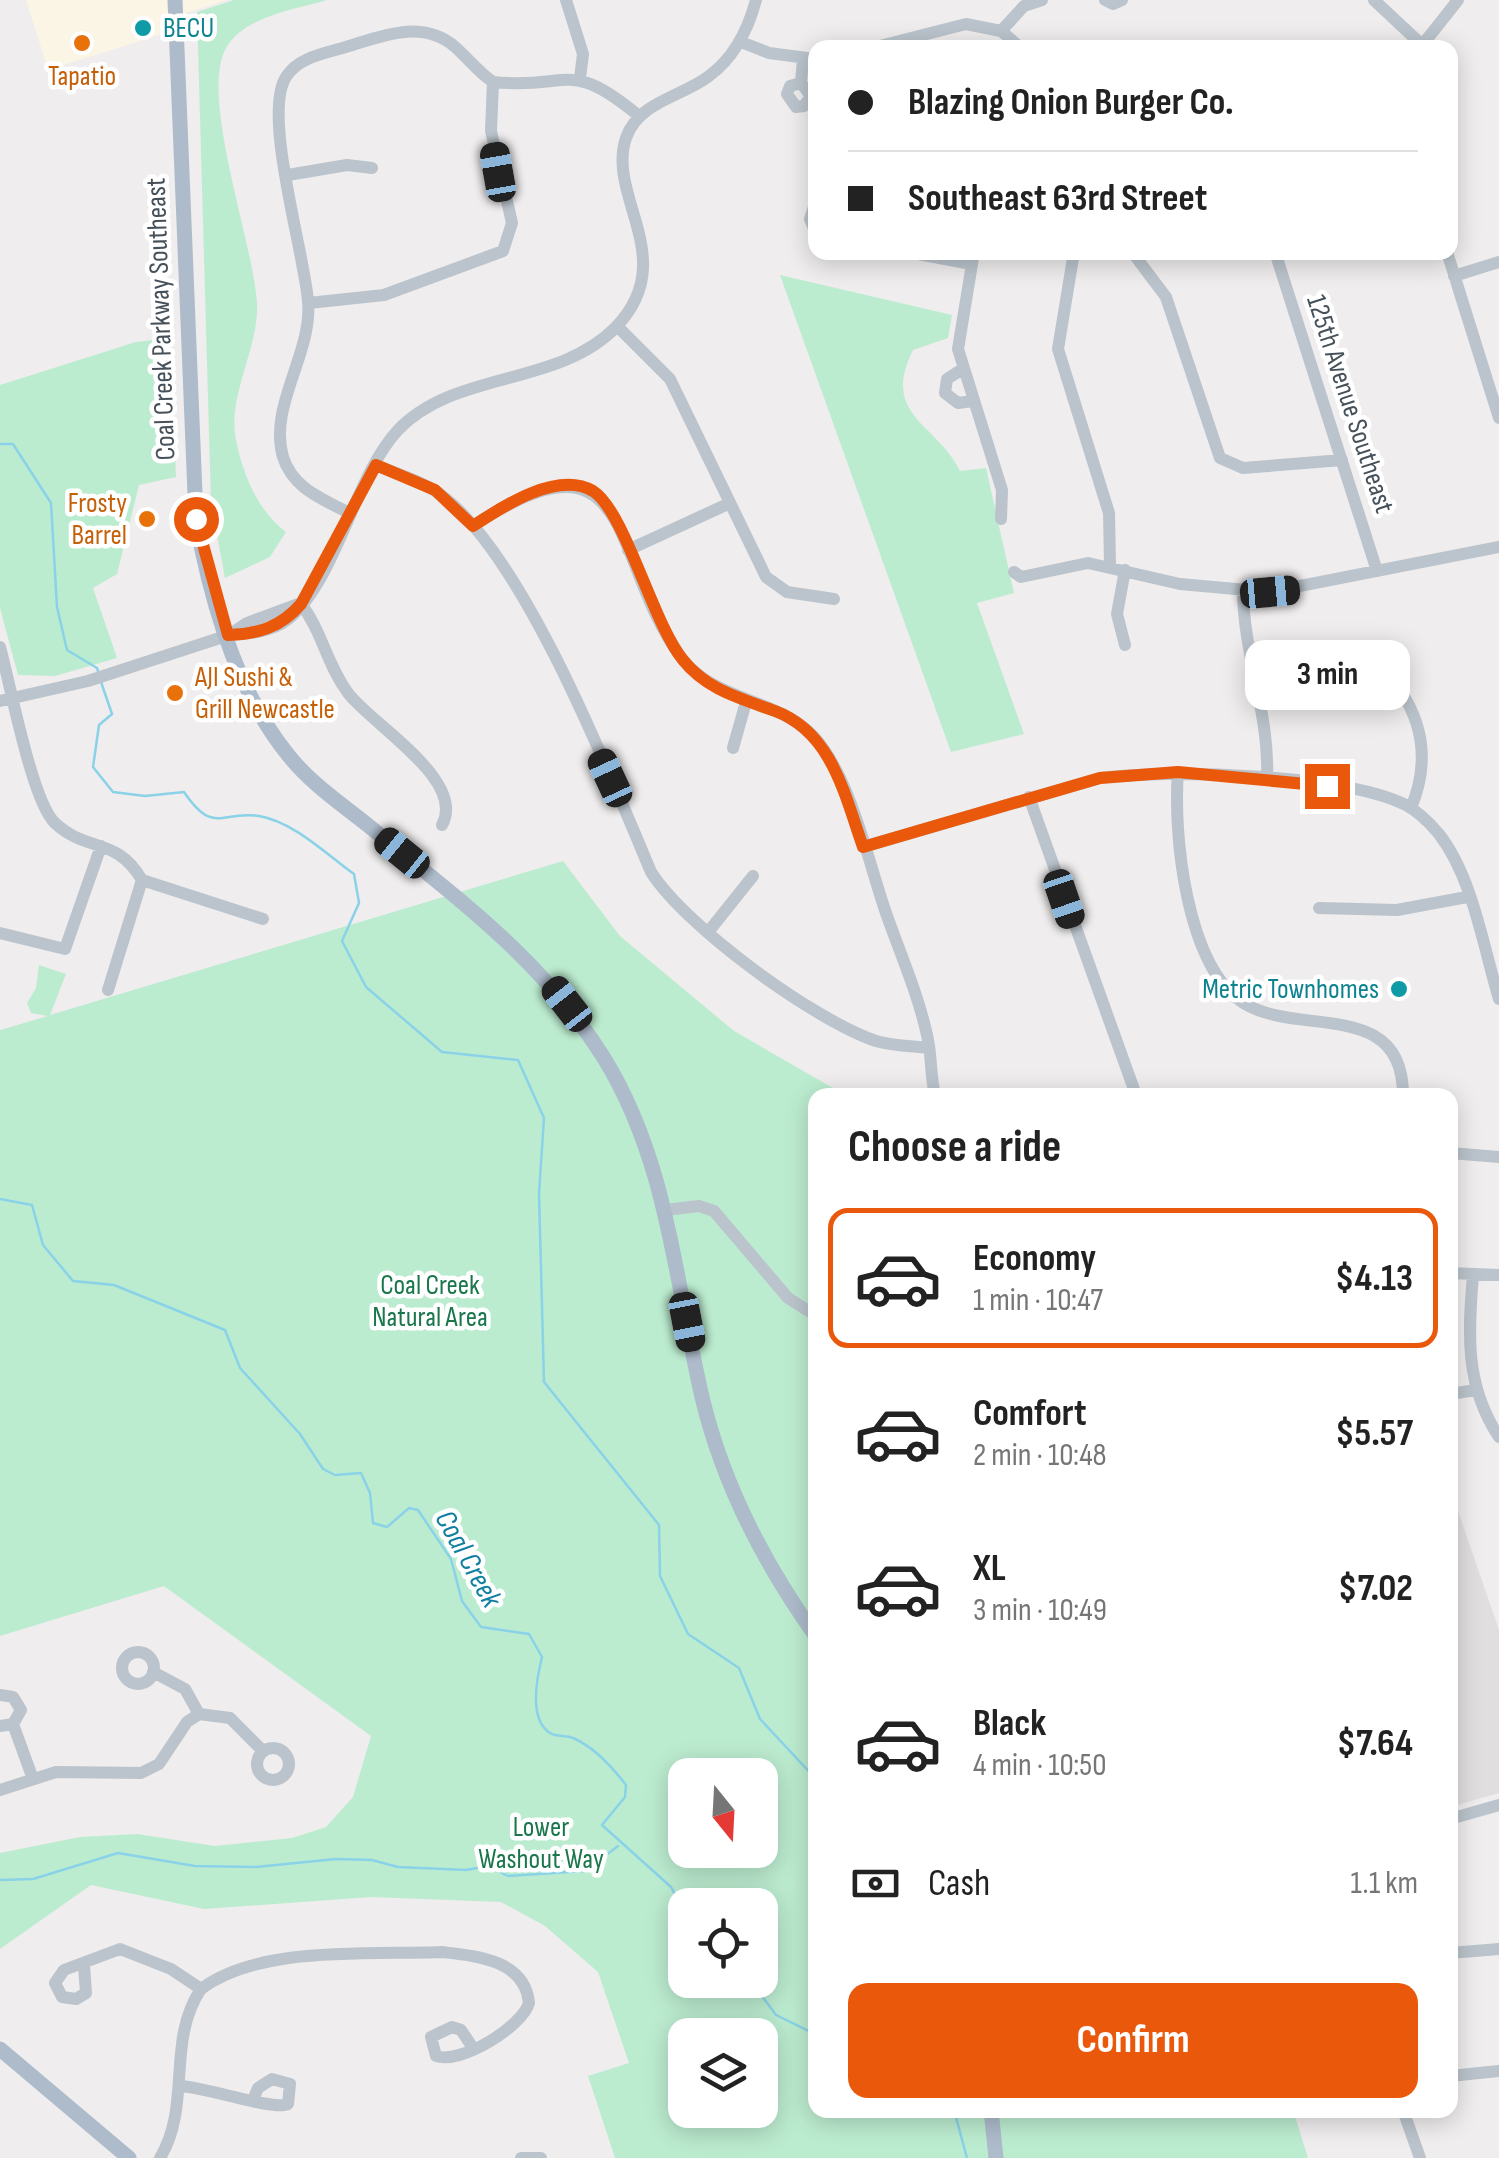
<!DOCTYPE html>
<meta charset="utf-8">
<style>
body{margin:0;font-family:"Sofia Sans Condensed",sans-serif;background:#f6f6f6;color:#222;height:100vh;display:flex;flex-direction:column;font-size:38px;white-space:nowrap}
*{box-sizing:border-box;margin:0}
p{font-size:32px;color:#767676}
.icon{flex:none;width:55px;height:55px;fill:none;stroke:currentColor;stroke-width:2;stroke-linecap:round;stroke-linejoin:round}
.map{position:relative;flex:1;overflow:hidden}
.drawer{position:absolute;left:808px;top:1088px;width:650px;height:1030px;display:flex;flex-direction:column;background:#fff;border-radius:20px;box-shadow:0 5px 25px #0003}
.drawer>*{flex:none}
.guide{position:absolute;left:808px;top:40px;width:650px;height:220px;border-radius:20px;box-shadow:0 5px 25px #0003;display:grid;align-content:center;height:220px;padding:0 40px;background:#fff}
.needle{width:65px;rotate:162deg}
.tools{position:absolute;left:668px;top:1758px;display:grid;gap:20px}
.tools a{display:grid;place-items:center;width:110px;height:110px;border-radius:20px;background:#fff;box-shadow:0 5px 25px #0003;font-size:50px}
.end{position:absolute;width:45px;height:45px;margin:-22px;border:12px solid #ea580c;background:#fff;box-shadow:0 0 0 5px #fff}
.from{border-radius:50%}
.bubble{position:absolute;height:70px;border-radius:20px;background:#fff;box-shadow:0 5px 25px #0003;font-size:32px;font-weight:700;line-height:70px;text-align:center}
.car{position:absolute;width:30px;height:60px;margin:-30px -15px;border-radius:12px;box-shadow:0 0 8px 2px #0007;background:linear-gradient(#222 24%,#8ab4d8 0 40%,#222 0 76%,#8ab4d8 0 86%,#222 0)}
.guide b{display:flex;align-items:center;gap:35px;height:95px;font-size:38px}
.guide b+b{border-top:2px solid #e0e0e0}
.guide i{width:25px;height:25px;background:#222}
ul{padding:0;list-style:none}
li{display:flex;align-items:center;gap:30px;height:140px;margin:0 20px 15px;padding:0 20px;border:5px solid transparent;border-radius:20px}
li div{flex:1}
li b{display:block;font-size:38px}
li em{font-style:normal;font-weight:700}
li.on{border-color:#ea580c}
li>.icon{width:90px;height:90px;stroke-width:1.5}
h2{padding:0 40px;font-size:45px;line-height:120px}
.pay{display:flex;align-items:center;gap:25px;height:110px;padding:0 40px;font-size:38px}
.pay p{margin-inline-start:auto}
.action{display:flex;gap:20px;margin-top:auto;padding:20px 40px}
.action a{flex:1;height:115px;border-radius:20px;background:#ea580c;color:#fff;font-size:40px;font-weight:700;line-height:115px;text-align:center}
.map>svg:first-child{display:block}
.commercial{fill:#fbf5e5}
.education{fill:#e0dede}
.green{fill:#bcecd0;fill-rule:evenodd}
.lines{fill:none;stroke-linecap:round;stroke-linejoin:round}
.stream{stroke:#8ad2e8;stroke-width:2.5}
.minor{stroke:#bbc4cc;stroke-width:12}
.major{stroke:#adbbcb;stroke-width:15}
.route{stroke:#ea580c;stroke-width:12}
.culture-dot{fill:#0f9aa8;stroke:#fff;stroke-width:4}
.food-dot{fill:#e8710a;stroke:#fff;stroke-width:4}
.labels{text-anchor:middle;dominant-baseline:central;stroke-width:9;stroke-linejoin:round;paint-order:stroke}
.culture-label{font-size:28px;fill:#0d838f;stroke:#fff;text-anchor:start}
.food-label{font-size:28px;fill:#c56008;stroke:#fff}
.street-label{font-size:28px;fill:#465059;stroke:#fff}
.park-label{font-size:28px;fill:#1a774b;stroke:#fff}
.water-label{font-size:30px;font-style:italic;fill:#117fa1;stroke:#fff}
</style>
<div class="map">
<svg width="1499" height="2158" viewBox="0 0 1499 2158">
<rect width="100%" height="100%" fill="#efeded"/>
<path class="commercial" d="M26,0H227L163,20L162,34L48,70Z"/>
<path class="education" d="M1450,1488L1499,1630V1793L1450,1807Z"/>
<path class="green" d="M234,0H327C294,10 244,16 226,48C199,97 254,244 257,304C259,348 227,396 236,440C243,475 258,511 286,532L270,557L225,578L211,503L197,12Z
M780,275L952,315L948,338L913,350C880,416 937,423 960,471L986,468L1014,593L977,603L1024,734L951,752Z
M170,338L176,477L139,485L117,574L93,588L117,658L55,676L18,675L0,608V385L136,342Z
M563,861L620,936L734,1031L845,1095H815V2110H1293L1308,2158H615L588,2076L629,2063L598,1972L545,1926L501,1902L371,1897L204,1909L91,1885L0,1949V1853L80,1837L137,1834L215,1846L292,1838L326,1827L353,1797L371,1736L164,1586L0,1636V1030L48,1016L31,1013L27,1003L36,988L39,965L66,974L50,1015ZM685,1775H760V1850H685ZM685,1905H760V1980H685ZM685,2035H760V2110H685Z"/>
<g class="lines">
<path class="stream" d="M0,444H13L51,503L57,607L67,650L97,668L99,674
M101,682L112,714L99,725L93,767L113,792L145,796L184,792C214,836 221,810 259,816C294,822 326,854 354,874L359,903L342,941L366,987L442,1052L518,1060L544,1118L539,1193L544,1382L659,1525L660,1576L688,1634L739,1668L760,1719L815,1778
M0,1199L32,1205L43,1245L73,1281L114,1285L225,1330L240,1368L300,1434L323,1469L335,1475L361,1473L370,1493L373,1523L387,1527L409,1508L418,1510L451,1559L462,1601L481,1627L529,1634L542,1657C537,1677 528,1719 550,1733C556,1737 566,1735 573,1738C594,1747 613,1768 626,1785L625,1797L602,1825L671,1887L685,1913
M0,1880L33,1879L118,1853L195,1866L256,1867L336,1859L372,1860L398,1867L466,1870L488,1866L508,1876L585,1871L618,1846
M750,1980L776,2015L815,2034
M954,2110L967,2158"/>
<path class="minor" d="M566,0L583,54L580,78
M1105,0L1113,4L1122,0
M1374,0L1422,45
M1001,31L1021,48
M741,42L769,53L815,59
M872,48L966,24L1001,31L1024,6L1042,0
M1420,48L1458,0
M801,83L811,96L804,106L796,107L787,94L790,86L801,83L803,59
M288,175L347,165L372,168
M815,204L810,219L815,231
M908,252L971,264
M974,252L958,349L1002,490L1001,519
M1074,252L1058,349L1109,513L1110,565
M1132,252L1166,297L1220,458L1243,468L1342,460
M1275,252L1377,571
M1447,252L1499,418
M1454,276L1499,262
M309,303L384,295L503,251L512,223L491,131L493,82
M617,326L670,379L766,577L787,592L834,599
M961,370L947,379L945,393L958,403L972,401
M376,465C398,475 426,482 445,498C526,561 610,775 651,872C686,927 814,1020 876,1041C893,1046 912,1046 929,1048
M351,514C323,499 293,489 283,457C268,406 313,353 308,301C304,251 262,114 286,77C298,57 326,53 346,47C382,36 421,19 454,46C468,58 478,72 493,82C571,90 568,57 639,116
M473,526C637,417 609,561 681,657C715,703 778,697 815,738C851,779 868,861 886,913C900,953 918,994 927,1035C932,1055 930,1075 935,1095
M628,550L730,503
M1014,572L1021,577L1088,563L1180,584L1269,592L1499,547
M1243,593C1244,657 1270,715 1267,779
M301,604C322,631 327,665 348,693C371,724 467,780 442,825
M229,635C247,634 271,632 287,620C336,582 354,477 398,430C455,370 558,387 616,327C681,259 606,197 626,138C639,101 682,97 709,76C735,57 748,30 756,0
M1125,645L1117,614L1125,570
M0,647C10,683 32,802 55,823C87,853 116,836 142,880L108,990
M1400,690C1425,727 1428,767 1411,808
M0,701L88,681L229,635L247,623L298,604
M733,748L746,702
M1178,772C1173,834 1186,964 1242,1002C1296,1038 1403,997 1403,1095
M1029,797L1136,1095
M863,847L1100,778C1172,769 1340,774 1404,804C1418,811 1429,822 1439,834C1473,878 1483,946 1499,999
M142,880L263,919
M1319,908L1397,910L1467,897
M709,931L753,876
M0,933L65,949L101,846
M1450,1153L1499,1157
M665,1210L699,1206L714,1211L788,1298L815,1315
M1450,1273L1499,1275
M1473,1275C1468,1334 1465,1386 1499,1437
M1450,1394L1476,1390
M122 1668a16 16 0 1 1 32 0a16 16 0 1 1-32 0Z
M153,1672L185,1689L199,1714L230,1718L263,1751
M0,1695L13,1697L21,1710L13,1724L0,1726
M13,1724L33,1779
M257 1764a16 16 0 1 1 32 0a16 16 0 1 1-32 0Z
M0,1790L56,1772L141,1773L159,1764L187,1722L199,1714
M1450,1819L1499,1805
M1450,1953L1499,1949
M84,1966L86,1993L76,1999L62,1997L55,1983L64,1970L120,1949L171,1969L201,1989C259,1945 370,1955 442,1952C477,1956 525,1960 529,2003C522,2027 460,2065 436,2056L431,2037L452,2027L461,2030L473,2048
M1450,2076L1499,2071
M180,2086C206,2087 273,2111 288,2104L290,2084L272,2079L258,2088L253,2100
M1403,2110L1420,2158
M160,2158C192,2105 166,2041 201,1989
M521,2158H541"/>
<path class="major" d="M175,0L196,519C210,598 237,693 289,756C312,785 346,807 375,831C462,902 543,961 604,1058C668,1162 675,1281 702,1397C723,1485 763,1562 815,1635
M0,2049L129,2158
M991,2110L996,2158"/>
</g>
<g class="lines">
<path class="route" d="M196,519L228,635C259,634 281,627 301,604L376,465L435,490L473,526C502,507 557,470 593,491C625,511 653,624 683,660C707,690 740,698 775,711C832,732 845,796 863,847L1100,778L1178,772L1327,786"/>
</g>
<g class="culture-dot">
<circle cx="143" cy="28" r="10"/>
<circle cx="1399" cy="989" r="10"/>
</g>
<g class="food-dot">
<circle cx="82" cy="43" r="10"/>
<circle cx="147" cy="519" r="10"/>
<circle cx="175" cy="693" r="10"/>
</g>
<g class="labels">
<g class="culture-label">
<text x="163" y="28">BECU</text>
<text x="1379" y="989" text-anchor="end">Metric Townhomes</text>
</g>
<g class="food-label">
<text x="82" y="76">Tapatio</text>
<text x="127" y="503" text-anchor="end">Frosty<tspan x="127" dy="32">Barrel</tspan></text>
<text x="195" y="677" text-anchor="start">AJI Sushi &amp;<tspan x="195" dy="32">Grill Newcastle</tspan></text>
</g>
<g class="street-label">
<text transform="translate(161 319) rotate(-92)">Coal Creek Parkway Southeast</text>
<text transform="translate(1350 404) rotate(72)">125th Avenue Southeast</text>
</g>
<g class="park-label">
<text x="430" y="1285">Coal Creek<tspan x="430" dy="32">Natural Area</tspan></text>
<text x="541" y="1827">Lower<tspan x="541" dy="32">Washout Way</tspan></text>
</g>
<g class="water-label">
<text transform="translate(468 1559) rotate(61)">Coal Creek</text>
</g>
</g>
</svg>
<div class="tools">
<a><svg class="needle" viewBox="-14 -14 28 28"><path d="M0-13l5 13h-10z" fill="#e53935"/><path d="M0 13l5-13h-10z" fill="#767676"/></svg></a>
<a><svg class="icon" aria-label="locate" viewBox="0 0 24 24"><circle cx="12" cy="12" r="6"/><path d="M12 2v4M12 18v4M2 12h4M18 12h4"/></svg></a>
<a><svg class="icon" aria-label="layers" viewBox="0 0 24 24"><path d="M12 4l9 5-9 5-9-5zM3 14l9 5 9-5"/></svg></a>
</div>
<i class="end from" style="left:196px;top:519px"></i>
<i class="end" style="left:1327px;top:786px"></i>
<div class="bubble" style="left:1245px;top:640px;width:165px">3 min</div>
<i class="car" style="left:498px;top:172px;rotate:350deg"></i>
<i class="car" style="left:1270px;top:592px;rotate:85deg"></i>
<i class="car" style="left:610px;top:778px;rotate:335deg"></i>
<i class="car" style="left:402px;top:853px;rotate:309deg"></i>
<i class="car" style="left:1064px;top:899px;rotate:161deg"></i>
<i class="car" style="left:567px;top:1004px;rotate:322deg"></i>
<i class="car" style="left:687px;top:1322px;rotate:169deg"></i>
<div class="guide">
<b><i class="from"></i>Blazing Onion Burger Co.</b>
<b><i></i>Southeast 63rd Street</b>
</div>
<section class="drawer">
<h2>Choose a ride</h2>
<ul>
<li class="on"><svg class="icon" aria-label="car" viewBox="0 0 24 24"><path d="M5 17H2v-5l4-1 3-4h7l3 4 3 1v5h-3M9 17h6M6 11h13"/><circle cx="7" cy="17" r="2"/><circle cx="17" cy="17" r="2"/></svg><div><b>Economy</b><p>1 min · 10:47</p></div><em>$4.13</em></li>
<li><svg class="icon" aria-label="car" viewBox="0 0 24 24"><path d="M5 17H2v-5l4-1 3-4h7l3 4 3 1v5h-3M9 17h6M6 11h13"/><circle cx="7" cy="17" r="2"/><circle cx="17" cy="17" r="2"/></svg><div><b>Comfort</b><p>2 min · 10:48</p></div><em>$5.57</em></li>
<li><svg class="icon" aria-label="car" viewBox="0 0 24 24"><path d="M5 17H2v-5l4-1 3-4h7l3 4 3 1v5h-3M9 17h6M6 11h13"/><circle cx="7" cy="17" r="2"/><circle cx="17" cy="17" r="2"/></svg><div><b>XL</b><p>3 min · 10:49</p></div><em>$7.02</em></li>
<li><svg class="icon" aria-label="car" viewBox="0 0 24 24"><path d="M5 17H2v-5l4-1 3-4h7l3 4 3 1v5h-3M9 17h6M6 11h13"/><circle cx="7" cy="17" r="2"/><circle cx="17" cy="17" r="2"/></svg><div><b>Black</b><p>4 min · 10:50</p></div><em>$7.64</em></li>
</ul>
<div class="pay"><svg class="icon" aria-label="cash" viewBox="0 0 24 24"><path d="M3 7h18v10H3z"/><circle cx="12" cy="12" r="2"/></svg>Cash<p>1.1 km</p></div>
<div class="action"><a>Confirm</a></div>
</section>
</div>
